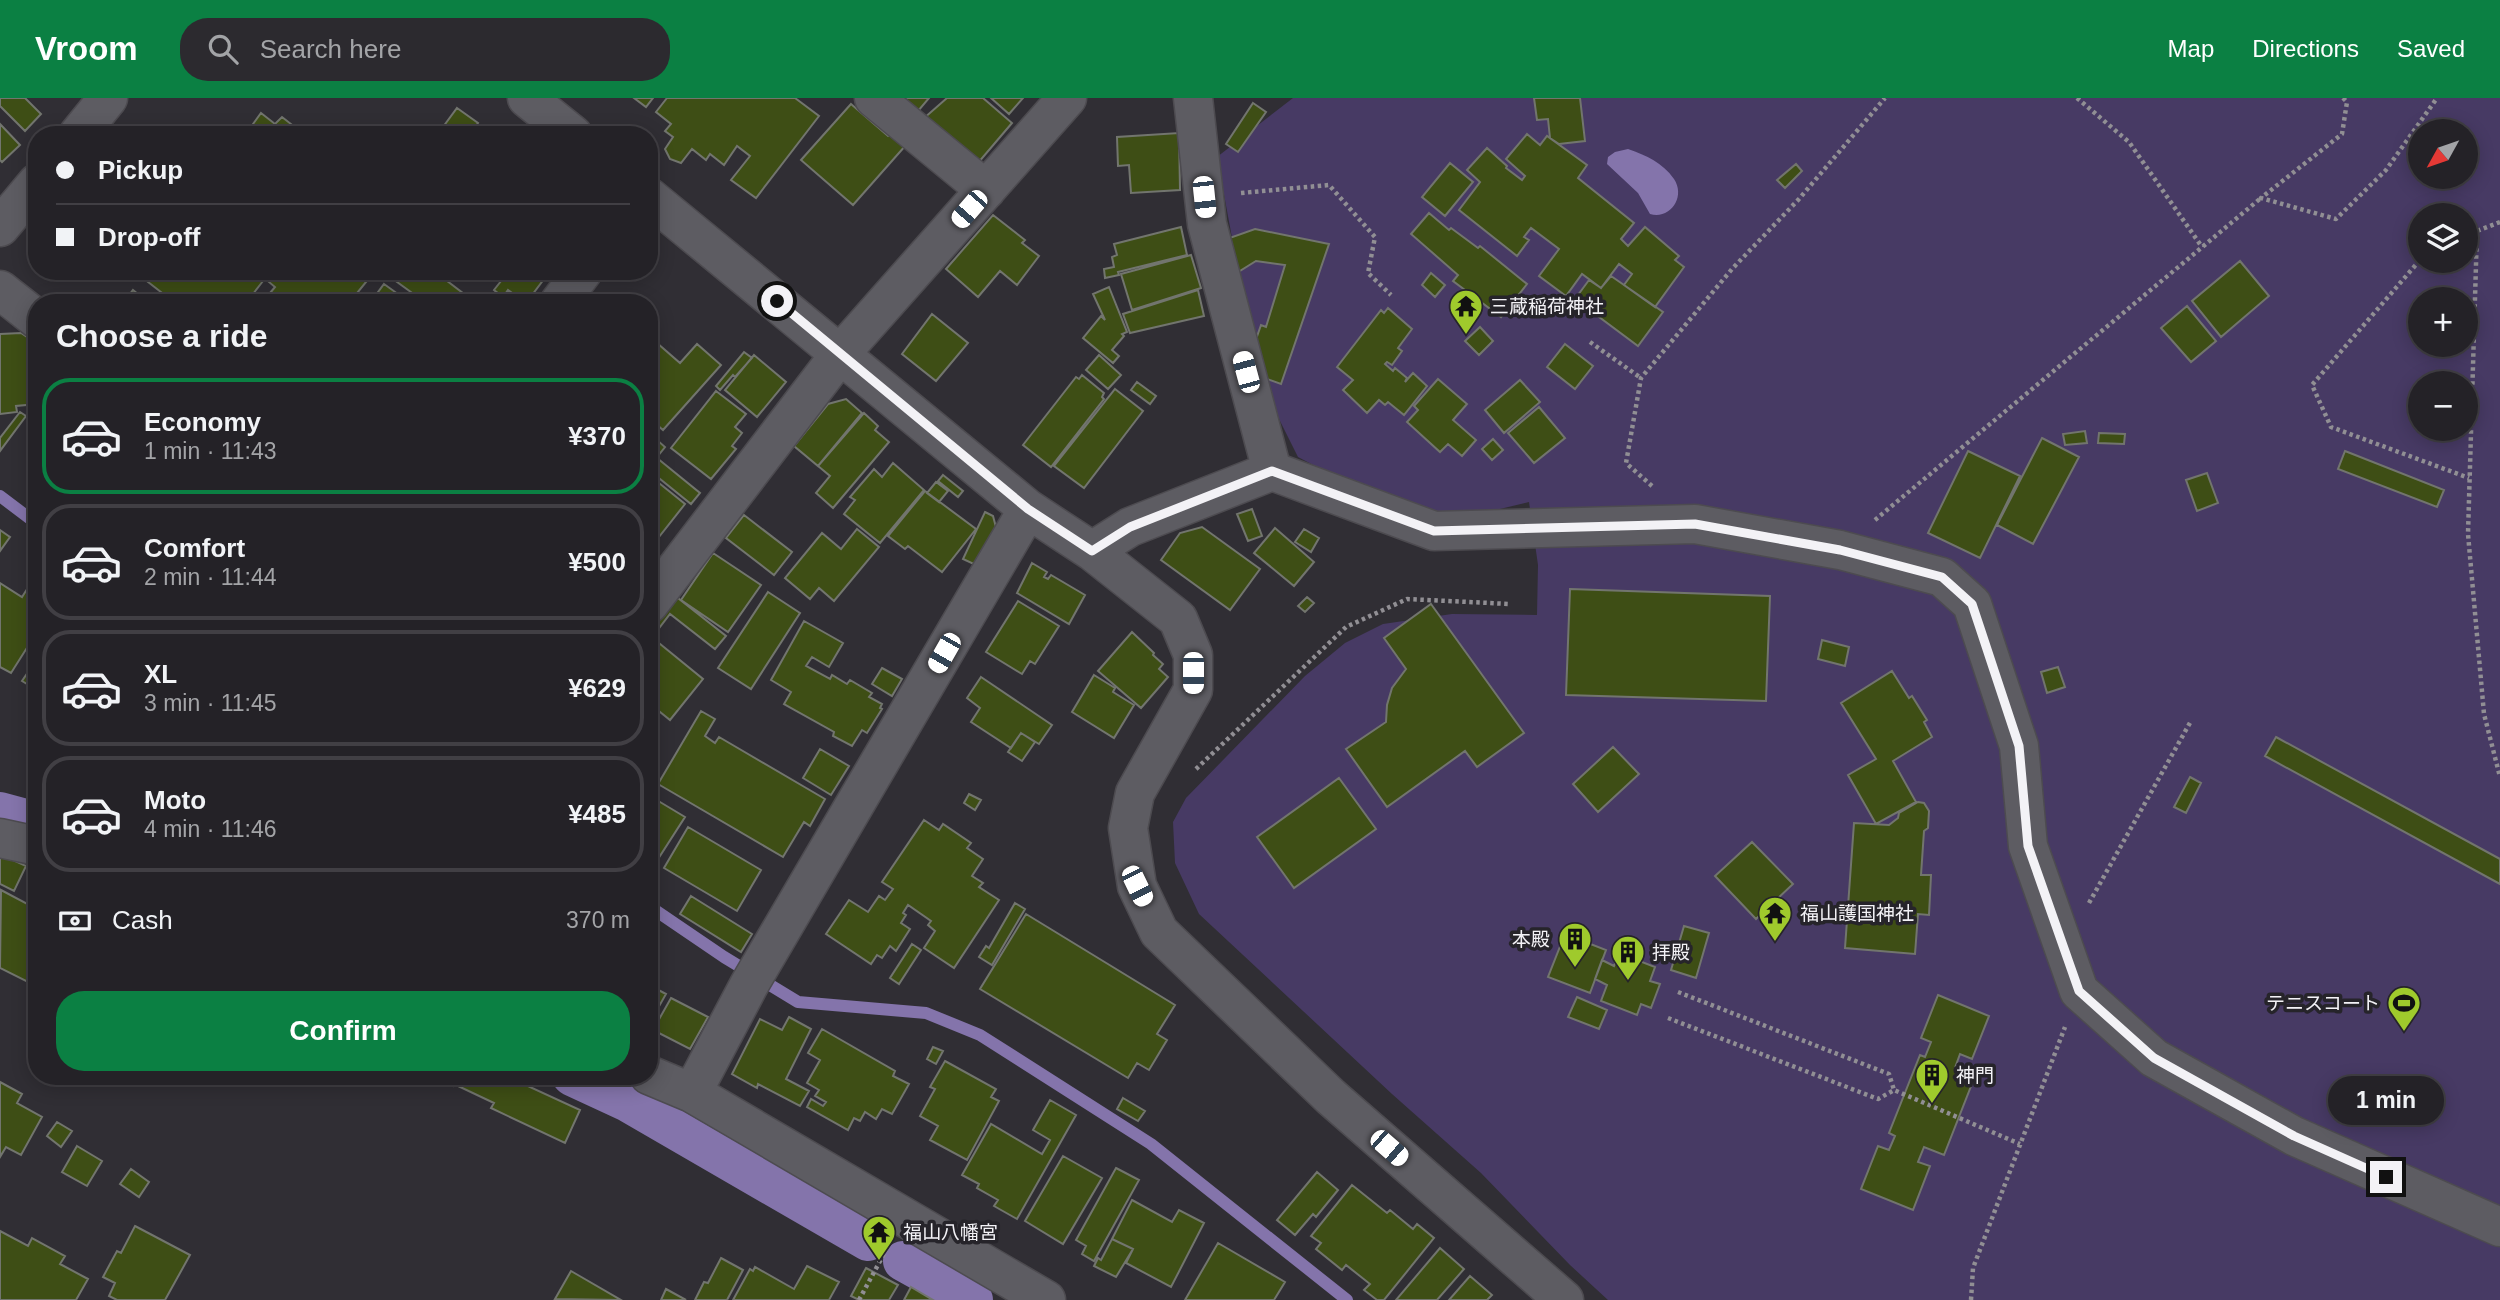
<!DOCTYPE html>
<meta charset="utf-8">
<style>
body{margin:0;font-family:Helvetica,"Noto Sans JP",sans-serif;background:#2c2a2f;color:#f1f3f6;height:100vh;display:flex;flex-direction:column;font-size:26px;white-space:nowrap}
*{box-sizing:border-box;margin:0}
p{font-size:23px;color:#a3a4a7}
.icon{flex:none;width:38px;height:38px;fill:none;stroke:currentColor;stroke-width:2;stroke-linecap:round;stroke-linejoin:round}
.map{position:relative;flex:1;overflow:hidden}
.panel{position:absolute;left:28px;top:196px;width:630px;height:791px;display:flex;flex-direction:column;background:#242227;border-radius:28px;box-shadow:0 4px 18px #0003,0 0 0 2px #413f44}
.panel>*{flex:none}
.banner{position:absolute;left:28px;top:28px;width:630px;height:154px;border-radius:28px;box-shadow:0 4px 18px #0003,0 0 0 2px #413f44;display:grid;align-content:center;height:154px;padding:0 28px;background:#242227}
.needle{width:46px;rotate:230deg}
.fabs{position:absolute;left:2408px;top:21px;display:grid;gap:14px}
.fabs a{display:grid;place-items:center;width:70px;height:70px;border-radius:50%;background:#242227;box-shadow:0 4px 18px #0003,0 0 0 2px #413f44;font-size:35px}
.end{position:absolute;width:32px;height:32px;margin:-16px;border:9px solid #f3f2f6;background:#111;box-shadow:0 0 0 4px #111}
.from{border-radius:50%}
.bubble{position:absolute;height:49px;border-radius:24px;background:#242227;box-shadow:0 4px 18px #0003,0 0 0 2px #413f44;font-size:23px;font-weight:600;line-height:49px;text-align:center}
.car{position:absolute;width:21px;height:42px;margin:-21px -10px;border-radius:9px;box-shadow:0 0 5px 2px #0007;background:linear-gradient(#fff 24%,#345 0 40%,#fff 0 76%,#345 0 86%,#fff 0)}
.banner b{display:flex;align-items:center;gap:24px;height:66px;font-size:26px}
.banner b+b{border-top:2px solid #413f44}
.banner i{width:18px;height:18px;background:#f1f3f6}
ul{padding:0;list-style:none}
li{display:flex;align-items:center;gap:21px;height:116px;margin:0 14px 10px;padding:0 14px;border:4px solid #413f44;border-radius:28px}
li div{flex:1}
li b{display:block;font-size:26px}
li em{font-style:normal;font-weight:600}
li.on{border-color:#0b8043}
li>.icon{width:63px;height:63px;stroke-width:1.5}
h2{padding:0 28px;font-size:32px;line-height:84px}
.pay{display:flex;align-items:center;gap:18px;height:77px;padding:0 28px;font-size:26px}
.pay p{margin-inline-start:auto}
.cta{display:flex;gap:14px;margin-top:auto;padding:14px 28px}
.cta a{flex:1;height:80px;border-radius:28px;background:#0b8043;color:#fff;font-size:28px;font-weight:600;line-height:80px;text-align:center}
header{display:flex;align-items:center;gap:42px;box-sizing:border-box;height:98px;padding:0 35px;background:#0b8043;color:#fff}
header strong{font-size:33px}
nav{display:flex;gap:38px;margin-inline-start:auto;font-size:24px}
.search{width:490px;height:63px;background:#2c2a2f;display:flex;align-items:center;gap:18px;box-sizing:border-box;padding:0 24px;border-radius:28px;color:#a3a4a7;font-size:26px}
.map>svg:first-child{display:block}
.green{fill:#473a64;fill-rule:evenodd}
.water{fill:#8474ab}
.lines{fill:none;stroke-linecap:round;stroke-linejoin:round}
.stream{stroke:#8474ab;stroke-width:12}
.canal{stroke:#8474ab;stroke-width:40}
.building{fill:#3e4e15;stroke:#72756e;stroke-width:2}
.minor-casing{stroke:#4d4b50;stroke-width:41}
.path{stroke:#918f94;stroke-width:4.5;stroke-dasharray:3.5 3.5;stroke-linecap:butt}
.minor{stroke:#5d5c62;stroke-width:38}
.route{stroke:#f3f2f6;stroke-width:9}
.labels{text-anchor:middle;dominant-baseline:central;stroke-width:7;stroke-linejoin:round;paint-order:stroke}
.poi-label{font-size:19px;fill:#f3f2f6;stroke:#26242a;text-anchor:start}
</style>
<header>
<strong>Vroom</strong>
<div class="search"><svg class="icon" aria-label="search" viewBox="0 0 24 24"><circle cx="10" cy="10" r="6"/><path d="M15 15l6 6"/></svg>Search here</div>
<nav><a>Map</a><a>Directions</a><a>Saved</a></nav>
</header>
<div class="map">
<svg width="2500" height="1202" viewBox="0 0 2500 1202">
<rect width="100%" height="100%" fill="#302e34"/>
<path class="green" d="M1293,0H2500V1202H1608L1570,1167L1481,1075L1392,996L1199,816L1175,765L1173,724L1186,700L1305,578L1345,545L1383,526L1452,516L1537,517L1538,467L1529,404L1479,416L1437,415L1317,369L1298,359L1280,323L1255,263L1217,59ZM2420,33H2466V79H2420ZM2420,117H2466V163H2420ZM2420,201H2466V247H2420ZM2420,285H2466V331H2420Z"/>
<path class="water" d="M1628,51C1647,58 1662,64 1674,81C1686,99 1670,122 1650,116L1638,95L1607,66L1608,59L1615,54Z"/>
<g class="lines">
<path class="stream" d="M0,398L37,426
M649,808L724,859L798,904L926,915L980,937L1151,1046L1347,1202"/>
<path class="canal" d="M0,714L37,724
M572,978L626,1003L868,1143
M903,1163L973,1202"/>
</g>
<path class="building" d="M0,0H25L41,16L25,33L0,8Z
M634,0H653L646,9Z
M667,0H795L819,18L756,100L731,82L750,58L737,48L724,67L710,56L706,62L692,51L681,65L670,61L665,51L673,39L665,33L671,26L656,14Z
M891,0H929L913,19Z
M947,0H983L1012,25L972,72L923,21Z
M991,0H1023L1009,16Z
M1534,0H1580L1585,43L1559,46L1550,40L1548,21L1537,22Z
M1253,5L1266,14L1238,54L1226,46Z
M851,6L888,38L892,34L906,47L853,107L801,62Z
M457,10L478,25L469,37H454L443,29Z
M261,15L275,26L282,19L305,37H245Z
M0,26L20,47L2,64L0,62Z
M1179,35L1180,92L1131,95L1129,67L1118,68L1117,39Z
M1527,36L1540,47L1547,38L1587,67L1578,80L1634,125L1621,141L1628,148L1645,129L1679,158L1675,162L1684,169L1655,209L1624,187L1632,176L1619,166L1601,190L1582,176L1566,198L1539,178L1559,151L1531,130L1524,139L1529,142L1517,158L1459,112L1480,84L1467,72L1487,50L1507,68L1506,70L1522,82L1525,78L1506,61Z
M1450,65L1473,84L1445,118L1422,99Z
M1796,66L1802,73L1785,90L1777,82Z
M1429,115L1449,132L1451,130L1478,150L1480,148L1527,186L1501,219L1453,183L1458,177L1411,136Z
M993,117L1025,142L1022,145L1039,158L1017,187L1000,173L978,199L946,171Z
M1181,129L1187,157L1118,174L1119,177L1105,180L1104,171L1114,169L1112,159L1117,157L1114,146Z
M1255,131L1329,146L1281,286L1245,273L1261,227L1266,229L1285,167L1256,163L1235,176L1221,143Z
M1191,157L1201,190L1132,212L1121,176Z
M2240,163L2269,198L2221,239L2192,203Z
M134,173H251L263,183L246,205H175Z
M256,173H375L349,205H287L282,201L280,204L270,195L275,189Z
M399,173H434L468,199L463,205H426L393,181Z
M509,173H550L526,205L508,192L503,199L494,192Z
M1431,175L1445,187L1435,199L1422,187Z
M1611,178L1663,214L1638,248L1575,201L1589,182L1601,190Z
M384,186L409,204L370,205Z
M1109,189L1127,234L1122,236L1124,238L1112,252L1119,258L1113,265L1083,240L1101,218L1105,222L1093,196Z
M133,192L149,205H123Z
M1198,192L1204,218L1130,235L1123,216Z
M2187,208L2216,243L2191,264L2161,230Z
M1388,210L1412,231L1398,250L1402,253L1392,267L1387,264L1385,266L1393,273L1395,270L1407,280L1405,284L1413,275L1427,288L1404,317L1388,304L1385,307L1379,302L1367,315L1343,292L1353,282L1337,269L1381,212L1384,215Z
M932,216L968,245L936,283L902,256Z
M1480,229L1493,243L1479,257L1465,243Z
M21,235L36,245L37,306L16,308L17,314L0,316V236Z
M649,238L680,265L697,246L721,267L663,332L649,320Z
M1565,246L1593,268L1575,291L1547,269Z
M744,254L752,260L735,279L733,277L720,292L716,288Z
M754,257L786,284L757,319L725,292Z
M1099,257L1121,277L1108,291L1086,272Z
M1082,277L1104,295L1102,299L1104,301L1051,369L1023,347L1076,279L1079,281Z
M1438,281L1467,306L1453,322L1476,342L1462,358L1448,346L1440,354L1407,324L1418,312L1414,308Z
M1520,282L1540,304L1504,335L1485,312Z
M1137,284L1156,298L1150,306L1131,292Z
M1115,291L1143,313L1084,390L1054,368Z
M716,293L746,316L735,329L742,335L732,348L736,351L711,381L671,350Z
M846,301L862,315L818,368L794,348L828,306Z
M1539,309L1565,340L1534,365L1508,335Z
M20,314L26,318L0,353V340Z
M864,315L878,328L875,332L889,344L833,410L816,395L830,378L818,368Z
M2085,333L2087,345L2065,347L2063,336Z
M2099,335L2125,336L2124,346L2098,345Z
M2042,340L2079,359L2033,446L1997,427Z
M1493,341L1503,352L1492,362L1482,351Z
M657,342L665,349L649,369V353Z
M1968,353L2020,378L1980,460L1928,435Z
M2345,353L2444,392L2437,409L2338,371Z
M657,360L700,395L691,406L649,372Z
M893,365L924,392L880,445L844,416L855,402L850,399L874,371L882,379Z
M2207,375L2218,405L2197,413L2186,382Z
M943,377L963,393L958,399L938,383Z
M936,384L948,393L939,404L927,395Z
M659,385L685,406L651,449L649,447V397Z
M925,393L976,431L942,474L908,448L905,451L888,438Z
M1252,411L1262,438L1248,443L1237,416Z
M985,414L993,418L997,433L978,468L963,461Z
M744,417L792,454L774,477L726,440Z
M1202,429L1260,471L1230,512L1161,462L1180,435Z
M1275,430L1314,464L1294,488L1254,455Z
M857,431L879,449L834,503L819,490L810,501L785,480L822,435L841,451Z
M1304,431L1319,440L1311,454L1295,444Z
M0,432L10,439L0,453Z
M713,455L761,487L728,534L681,502Z
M1032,465L1047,474L1044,479L1048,481L1051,477L1085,497L1069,526L1017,495Z
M0,485L22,499L29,488L37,493V525L34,529L37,534L11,575L0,569Z
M1570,491L1770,498L1766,603L1566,597Z
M768,494L800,515L751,591L718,570Z
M674,497L726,538L715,551L670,516L653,538L649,535V527Z
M1307,499L1314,505L1305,514L1298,508Z
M1018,503L1059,528L1035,566L1030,563L1022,576L986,554Z
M1431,506L1524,635L1477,669L1465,653L1387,709L1346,651L1386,624L1387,607L1392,590L1406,571L1384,540Z
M804,523L843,545L829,569L812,559L806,568L830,581L832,577L847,586L850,582L872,595L869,599L882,606L880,610L882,611L867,635L862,632L852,648L833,638L834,634L784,606L791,594L771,582Z
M1132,534L1154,555L1153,557L1163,566L1159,571L1168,579L1141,610L1098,573Z
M654,541L703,581L670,622L649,605V546Z
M1822,542L1849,549L1845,568L1818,561Z
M37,561V592L22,583Z
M2058,569L2065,589L2047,595L2041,574Z
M882,570L902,581L892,598L872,586Z
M1892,573L1909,600L1912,598L1927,622L1924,624L1932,639L1893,663L1916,704L1876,726L1848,677L1876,661L1841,605Z
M1094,577L1115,590L1113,594L1134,607L1114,640L1072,614Z
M981,579L1052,627L1039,646L1021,635L1011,650L971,624L980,610L967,600Z
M701,613L715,621L705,638L715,645L719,639L825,701L810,728L804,724L783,759L658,686Z
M1021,635L1035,644L1022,663L1008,654Z
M2276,639L2500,761V786L2265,658Z
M1613,649L1639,676L1598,714L1573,686Z
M820,651L849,668L831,697L803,680Z
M2190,679L2201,685L2186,715L2174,709Z
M1339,680L1376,731L1294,790L1257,739Z
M969,696L981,702L975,712L964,705Z
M655,701L685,719L649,775V711Z
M1918,704L1924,705L1929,713L1928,730L1924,733L1921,777H1931L1929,817L1918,816L1915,856L1845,850L1854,725L1889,727L1898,720L1899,715Z
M924,722L939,732L943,726L971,745L967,750L983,761L972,778L983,785L979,789L999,802L954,870L924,850L935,833L928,827L931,823L908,807L903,815L906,817L901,825L910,831L896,853L890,848L882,860L877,857L871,866L826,836L849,802L868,814L879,798L885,802L893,791L882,784Z
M688,729L761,772L737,813L664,770Z
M1752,744L1793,786L1756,821L1715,778Z
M0,756L26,768L14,793L0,786Z
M1,792L37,811V877L32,886L0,870Z
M691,798L752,836L741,854L680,816Z
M1015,805L1025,811L992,867L979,859L986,848L989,850Z
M1026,816L1175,907L1157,936L1167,942L1149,972L1137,965L1128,980L980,891Z
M1684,828L1709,835L1696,880L1671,872Z
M1565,836L1606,852L1590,895L1548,879Z
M912,846L921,852L899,886L890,880Z
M1619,855L1655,869L1650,883L1660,886L1651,910L1641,906L1637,917L1601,903L1607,887L1595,881L1602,862L1614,868Z
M649,887L666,896L649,926Z
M1938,897L1989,918L1972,961L1960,956L1955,970L1975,978L1944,1057L1924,1049L1918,1064L1930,1068L1913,1112L1861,1091L1878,1048L1889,1052L1895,1038L1889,1035L1920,957L1925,959L1931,944L1921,940Z
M1577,899L1607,912L1599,931L1568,919Z
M671,900L708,919L690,951L653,932Z
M789,919L811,931L786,981L809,993L800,1008L758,986L757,990L732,976L760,921L782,932Z
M822,931L895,973L893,978L909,986L892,1016L882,1011L876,1021L865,1014L860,1023L854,1020L848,1032L807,1009L811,1001L823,1008L826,1004L815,998L819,992L807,985L820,962L808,955Z
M933,949L943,953L936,966L927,961Z
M945,963L996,991L991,999L999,1003L967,1062L930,1042L938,1028L920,1018L935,991L930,989Z
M430,978H457L453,988Z
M463,978H506L580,1012L565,1045L491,1010L494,1005L458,988Z
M0,984L22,996L17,1005L42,1019L21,1057L6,1049L0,1059Z
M1123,1000L1145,1013L1138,1023L1117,1011Z
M1050,1002L1076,1017L1017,1121L994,1108L998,1102L977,1090L979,1086L962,1077L991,1026L1042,1056L1050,1042L1033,1032Z
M57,1024L72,1033L61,1049L47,1038Z
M77,1048L102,1063L87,1088L62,1074Z
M1063,1058L1102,1080L1063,1146L1025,1123Z
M1116,1070L1139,1082L1094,1163L1082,1156L1086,1148L1076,1142Z
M131,1071L149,1084L139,1099L120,1086Z
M1317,1074L1338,1092L1316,1119L1313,1116L1295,1137L1277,1122Z
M1352,1087L1387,1115L1390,1112L1413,1131L1417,1126L1434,1140L1384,1202H1377L1364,1192L1370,1186L1346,1167L1342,1172L1316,1151L1321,1145L1311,1138Z
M1132,1102L1172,1124L1179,1112L1204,1125L1171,1189L1126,1165L1133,1151L1112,1141Z
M135,1128L190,1157L165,1202H117L109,1198L115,1185L103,1179L117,1153L121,1155Z
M0,1133L28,1148L32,1140L65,1158L60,1166L88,1181L76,1202H0Z
M1112,1141L1133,1151L1116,1179L1094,1168L1098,1160L1101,1162Z
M1218,1145L1285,1184L1274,1202H1185Z
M1440,1150L1464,1171L1437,1202H1396Z
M721,1160L743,1172L727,1202H695L704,1184L708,1185Z
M807,1168L839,1184L829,1202H733L750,1171L753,1173L755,1169L794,1191Z
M866,1170L898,1187L889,1202H859L851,1198Z
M571,1173L621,1202L555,1201Z
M1470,1178L1492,1197L1487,1202H1449Z
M911,1189L933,1202H904Z
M666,1191L686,1202H661Z"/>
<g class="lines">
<defs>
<path id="minor" d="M527,0L573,37
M874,0L986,92
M1193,0L1207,126L1272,373
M78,37L108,0
M649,99L1028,411L1092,453L1178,521L1193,557V592L1135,695L1128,730L1137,788L1159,834L1331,999L1564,1202
M0,129L37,85
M0,192L37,221
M559,205L583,173
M1092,453L1130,429L1272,373L1434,433L1695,426L1840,452L1942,479L1972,506L2019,648L2028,748L2079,893L2154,960L2294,1038L2500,1129
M649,506L841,255L1067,0
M0,740L37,748
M649,977L692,995L1046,1202
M692,995L749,887L1028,411"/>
</defs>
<use href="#minor" class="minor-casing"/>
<path class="path" d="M2077,0L2129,44L2202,149
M2343,0L2347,4L2342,36L2261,100L2336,121L2386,72L2437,0
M1241,95L1329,87L1375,139L1368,175L1391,197
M2500,124L2477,133L2468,436L2484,616L2500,679
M2466,133H2477
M2420,162L2312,287L2331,329L2469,380
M1590,244L1641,280
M1652,388L1626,365L1641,280L1732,171L1799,101L1885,0
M1875,422L2261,100
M1196,671L1346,529L1407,501L1510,506
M2089,805L2191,623
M1678,894L1889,976L1894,992
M1668,920L1878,1001L1894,992L2020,1046
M859,1202L886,1152
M1971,1202L1973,1170L2065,929"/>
<use href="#minor" class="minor"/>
</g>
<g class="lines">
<path class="route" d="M777,203L1028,411L1092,453L1130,429L1272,373L1434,433L1695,426L1840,452L1942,479L1972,506L1980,530L2019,648L2028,748L2079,893L2154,960L2294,1038L2386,1079"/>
</g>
<defs>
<symbol id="temple-pin" viewBox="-11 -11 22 30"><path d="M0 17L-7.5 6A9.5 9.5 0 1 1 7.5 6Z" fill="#9fca2c" stroke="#26242a"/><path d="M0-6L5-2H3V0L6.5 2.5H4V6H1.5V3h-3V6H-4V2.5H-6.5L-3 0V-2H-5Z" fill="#111"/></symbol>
<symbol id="building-pin" viewBox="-11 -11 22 30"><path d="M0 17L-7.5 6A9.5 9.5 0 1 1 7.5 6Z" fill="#9fca2c" stroke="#26242a"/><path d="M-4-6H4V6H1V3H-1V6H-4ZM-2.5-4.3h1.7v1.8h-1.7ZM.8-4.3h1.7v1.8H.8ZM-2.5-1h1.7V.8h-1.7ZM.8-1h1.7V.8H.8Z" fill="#111"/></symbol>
<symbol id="stadium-pin" viewBox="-11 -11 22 30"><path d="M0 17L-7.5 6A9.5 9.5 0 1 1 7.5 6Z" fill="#9fca2c" stroke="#26242a"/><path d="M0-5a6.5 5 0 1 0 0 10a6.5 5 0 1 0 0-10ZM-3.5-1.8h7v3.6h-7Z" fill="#111"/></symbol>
</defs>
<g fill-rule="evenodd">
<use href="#temple-pin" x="1447" y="189" width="38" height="52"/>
<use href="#temple-pin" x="1756" y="796" width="38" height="52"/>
<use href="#building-pin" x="1556" y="822" width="38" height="52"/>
<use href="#building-pin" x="1609" y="835" width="38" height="52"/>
<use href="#stadium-pin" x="2385" y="886" width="38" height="52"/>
<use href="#building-pin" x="1913" y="958" width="38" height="52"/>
<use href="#temple-pin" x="860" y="1115" width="38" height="52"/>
</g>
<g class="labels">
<g class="poi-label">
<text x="1490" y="208">三蔵稲荷神社</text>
<text x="1800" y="815">福山護国神社</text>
<text x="1550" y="841" text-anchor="end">本殿</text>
<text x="1652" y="854">拝殿</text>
<text x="2380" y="905" text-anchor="end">テニスコート</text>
<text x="1956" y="977">神門</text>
<text x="903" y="1134">福山八幡宮</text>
</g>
</g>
</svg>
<div class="fabs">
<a><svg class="needle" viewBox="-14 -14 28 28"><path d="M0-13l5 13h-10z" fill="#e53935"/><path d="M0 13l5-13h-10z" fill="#a3a4a7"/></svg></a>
<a><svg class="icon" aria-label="layers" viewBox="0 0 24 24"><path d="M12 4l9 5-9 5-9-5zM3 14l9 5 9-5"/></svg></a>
<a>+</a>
<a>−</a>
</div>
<i class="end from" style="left:777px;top:203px"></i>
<i class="end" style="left:2386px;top:1079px"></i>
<div class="bubble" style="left:2328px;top:978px;width:116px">1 min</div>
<i class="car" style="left:1204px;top:99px;rotate:174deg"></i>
<i class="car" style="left:969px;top:111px;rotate:221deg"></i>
<i class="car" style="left:1246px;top:274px;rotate:345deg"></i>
<i class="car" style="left:944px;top:555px;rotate:210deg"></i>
<i class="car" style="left:1193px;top:575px;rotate:180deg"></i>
<i class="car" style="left:1137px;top:788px;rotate:154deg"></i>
<i class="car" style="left:1389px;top:1050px;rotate:131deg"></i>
<div class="banner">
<b><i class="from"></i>Pickup</b>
<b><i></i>Drop-off</b>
</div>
<section class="panel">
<h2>Choose a ride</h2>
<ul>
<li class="on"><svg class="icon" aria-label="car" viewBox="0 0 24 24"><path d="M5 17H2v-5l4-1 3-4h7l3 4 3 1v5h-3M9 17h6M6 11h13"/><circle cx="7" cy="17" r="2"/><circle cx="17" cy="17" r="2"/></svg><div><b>Economy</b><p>1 min · 11:43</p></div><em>¥370</em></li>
<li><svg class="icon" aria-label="car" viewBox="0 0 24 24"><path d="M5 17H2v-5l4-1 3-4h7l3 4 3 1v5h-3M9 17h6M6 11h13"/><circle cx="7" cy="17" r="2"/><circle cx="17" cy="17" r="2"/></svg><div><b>Comfort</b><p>2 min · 11:44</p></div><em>¥500</em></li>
<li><svg class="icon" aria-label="car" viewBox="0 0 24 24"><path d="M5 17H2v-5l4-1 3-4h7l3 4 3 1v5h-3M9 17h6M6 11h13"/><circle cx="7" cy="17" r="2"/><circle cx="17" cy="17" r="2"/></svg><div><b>XL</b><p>3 min · 11:45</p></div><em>¥629</em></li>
<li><svg class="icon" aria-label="car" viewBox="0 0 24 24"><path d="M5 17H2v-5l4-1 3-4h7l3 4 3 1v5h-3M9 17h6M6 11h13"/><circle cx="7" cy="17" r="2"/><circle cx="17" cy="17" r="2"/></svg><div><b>Moto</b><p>4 min · 11:46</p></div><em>¥485</em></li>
</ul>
<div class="pay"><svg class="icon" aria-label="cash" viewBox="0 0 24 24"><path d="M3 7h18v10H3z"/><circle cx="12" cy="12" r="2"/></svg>Cash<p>370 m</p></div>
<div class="cta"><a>Confirm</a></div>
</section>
</div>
